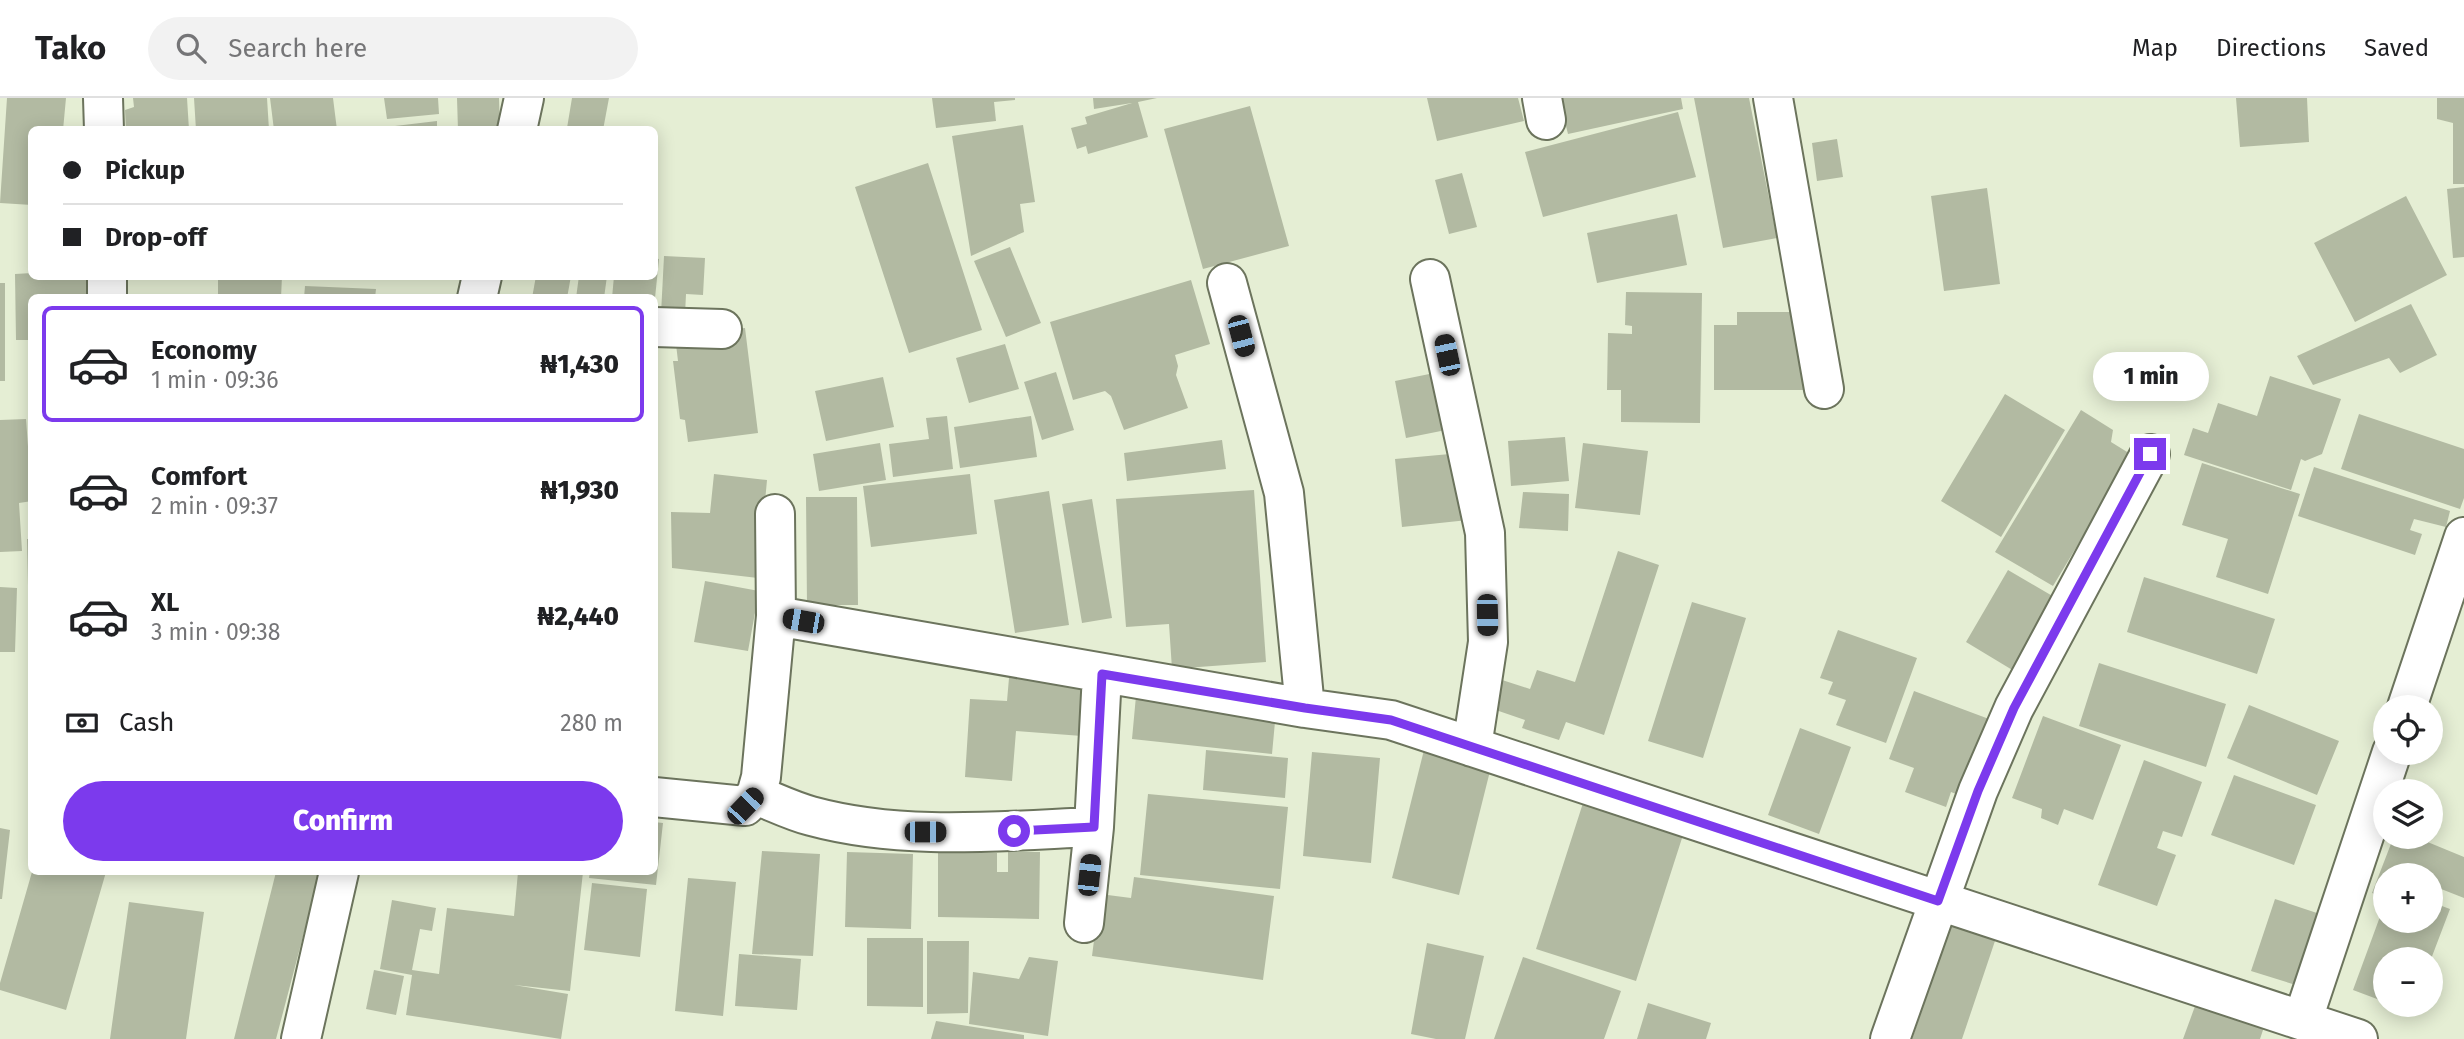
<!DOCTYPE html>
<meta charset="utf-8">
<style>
body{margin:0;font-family:"Fira Sans",sans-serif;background:#f2f2f2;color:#202124;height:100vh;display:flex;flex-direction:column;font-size:26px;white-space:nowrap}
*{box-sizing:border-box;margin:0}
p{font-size:23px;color:#757577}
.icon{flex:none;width:38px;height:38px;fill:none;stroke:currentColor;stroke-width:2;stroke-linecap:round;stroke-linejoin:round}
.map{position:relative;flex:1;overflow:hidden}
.sheet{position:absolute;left:28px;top:196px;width:630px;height:581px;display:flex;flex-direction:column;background:#fff;border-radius:10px;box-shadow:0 4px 18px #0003}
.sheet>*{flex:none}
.guide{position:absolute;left:28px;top:28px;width:630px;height:154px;border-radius:10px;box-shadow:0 4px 18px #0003;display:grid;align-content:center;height:154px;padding:0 35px;background:#fff}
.tools{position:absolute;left:2373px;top:597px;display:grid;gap:14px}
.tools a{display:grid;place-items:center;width:70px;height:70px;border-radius:50%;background:#fff;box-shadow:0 4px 18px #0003;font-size:35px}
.end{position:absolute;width:32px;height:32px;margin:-16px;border:9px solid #7c3aed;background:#fff;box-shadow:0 0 0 4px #fff}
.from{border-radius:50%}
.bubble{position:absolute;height:49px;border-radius:24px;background:#fff;box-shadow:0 4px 18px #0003;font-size:23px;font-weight:800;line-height:49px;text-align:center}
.car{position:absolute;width:21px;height:42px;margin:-21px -10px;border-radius:9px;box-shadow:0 0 5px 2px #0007;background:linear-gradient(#222 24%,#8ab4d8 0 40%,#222 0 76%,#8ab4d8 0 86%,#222 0)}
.guide b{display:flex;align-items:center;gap:24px;height:66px;font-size:26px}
.guide b+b{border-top:2px solid #e0e0e0}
.guide i{width:18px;height:18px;background:#202124}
ul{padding:12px 0 0;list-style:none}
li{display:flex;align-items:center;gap:21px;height:116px;margin:0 14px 10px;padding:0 21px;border:4px solid transparent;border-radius:10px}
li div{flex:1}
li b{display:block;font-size:26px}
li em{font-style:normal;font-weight:800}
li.active{border-color:#7c3aed}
li>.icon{width:63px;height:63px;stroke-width:1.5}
.pay{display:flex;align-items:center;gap:18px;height:77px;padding:0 35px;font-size:26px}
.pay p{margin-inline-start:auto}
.button{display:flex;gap:14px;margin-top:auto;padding:14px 35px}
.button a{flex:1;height:80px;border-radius:42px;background:#7c3aed;color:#fff;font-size:28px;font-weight:800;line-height:80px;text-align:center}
header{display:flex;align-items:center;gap:42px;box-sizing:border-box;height:98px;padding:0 35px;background:#fff;border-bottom:2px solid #e0e0e0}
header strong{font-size:33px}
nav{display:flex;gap:38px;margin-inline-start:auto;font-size:24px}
.search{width:490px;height:63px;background:#f2f2f2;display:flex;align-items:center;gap:18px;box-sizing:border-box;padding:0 24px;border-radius:38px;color:#757577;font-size:26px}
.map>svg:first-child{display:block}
.building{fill:#b2baa2}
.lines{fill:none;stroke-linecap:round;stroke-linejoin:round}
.minor-casing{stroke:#6c745d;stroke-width:42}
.minor{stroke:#fff;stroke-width:38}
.route{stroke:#7c3aed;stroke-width:9}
</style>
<header>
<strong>Tako</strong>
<div class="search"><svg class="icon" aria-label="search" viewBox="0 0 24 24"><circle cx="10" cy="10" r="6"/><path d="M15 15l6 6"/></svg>Search here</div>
<nav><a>Map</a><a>Directions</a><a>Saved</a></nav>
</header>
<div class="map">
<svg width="2464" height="941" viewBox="0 0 2464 941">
<rect width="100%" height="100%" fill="#e5eed4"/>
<path class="building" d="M7,0H66L63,32H32V107L0,105Z
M133,0H187L189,32H126L125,12L134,9Z
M194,0H267L269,32H196Z
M270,0H333L337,32H274Z
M384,0H438L439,16L387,21Z
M457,0H499L500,32H458Z
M572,0H609L603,32L567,30Z
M932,0H1015V2L994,4L996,23L936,30Z
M1093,0H1157L1138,4L1148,39L1088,56L1086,48L1077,51L1071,30L1087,26L1085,19L1132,5L1094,11Z
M1427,0H1518L1524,23L1437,43Z
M1559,0H1681L1683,11L1568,36Z
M1694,0H1749L1777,140L1723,150Z
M2236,0H2307L2309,44L2240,49Z
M2437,0H2464V86H2453V25L2437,21Z
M1250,8L1289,148L1203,171L1164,31Z
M1678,14L1696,79L1543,119L1525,54Z
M437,23V32H396L395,28Z
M1023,27L1035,104L1020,106L1024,134L971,158L952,38Z
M1837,41L1843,79L1817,83L1812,45Z
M928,65L982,232L909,255L855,89Z
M1462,75L1477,129L1449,136L1435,82Z
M2464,89V159L2453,160L2447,91Z
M1987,90L2000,186L1944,193L1931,98Z
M2406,98L2447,177L2355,224L2314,145Z
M1677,116L1687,167L1597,185L1587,135Z
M1010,149L1041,225L1006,239L974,163Z
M664,158L705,160L703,197L686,196L685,217L661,216Z
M654,160L659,161L655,200H612L614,178H654Z
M32,175V178H96V200H32V242H16L15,176Z
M218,178H282L281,200H218Z
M536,178H571L567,200H532Z
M579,178H607L604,200H576Z
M1191,182L1210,246L1175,257L1178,268L1176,277L1188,310L1124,332L1111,298L1105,293L1073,302L1050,224Z
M0,185H5V283H0Z
M305,188L376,191L375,200H304Z
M1626,194L1702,195L1700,325L1621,324V292H1607L1608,235L1632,236V228L1625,227Z
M2411,206L2437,257L2400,275L2389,260L2313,287L2297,258Z
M1737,214H1802L1803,292H1714V227H1737Z
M745,230L758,335L688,344L685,322L680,321L673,263H678L675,238Z
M1005,246L1019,291L969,305L956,260Z
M1444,273L1456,330L1406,340L1395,283Z
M1056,274L1074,332L1042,342L1024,284Z
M2270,278L2341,301L2322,356L2305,363L2301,361L2291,392L2184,357L2193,330L2208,335L2218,305L2257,318Z
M883,279L894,329L826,343L815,293Z
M2005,296L2065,332L2001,439L1941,403Z
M2081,312L2113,332L2111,344L2132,357L2053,488L1995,454Z
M2359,316L2464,351V400L2460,411L2341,371Z
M947,318L953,371L893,379L889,346L929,341L926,320Z
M1031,318L1037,359L960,370L954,329Z
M26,321L32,403L19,405L22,453L0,454V322Z
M1565,339L1569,383L1511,388L1508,343Z
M1222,342L1226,371L1127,383L1124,355Z
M880,345L886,382L819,393L813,356Z
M1583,345L1648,353L1640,417L1575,410Z
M1461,355L1468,422L1402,429L1395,361Z
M2202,365L2300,396L2268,496L2216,479L2228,441L2182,427Z
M2314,369L2450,413L2446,429L2414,421L2410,432L2422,436L2415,457L2298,418Z
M714,376L767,382L758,480L672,470L671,414L710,415Z
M970,376L977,436L871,449L863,388Z
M1254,392L1266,564L1172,571L1169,526L1126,529L1116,401Z
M1049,393L1069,527L1015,535L994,402Z
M1523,394L1569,396L1568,433L1519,430Z
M806,399H857L858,507H807Z
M1092,401L1112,520L1082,525L1062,406Z
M27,441H32V534H29Z
M1618,453L1659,467L1604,637L1566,624L1559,642L1522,630L1525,622L1490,610L1499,581L1530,591L1537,572L1575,584Z
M2008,472L2061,503L2019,576L1966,544Z
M2144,479L2275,521L2257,576L2127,534Z
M705,483L759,493L748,553L694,544Z
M0,489L17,490L15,554H0Z
M1692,504L1746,520L1703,660L1648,643Z
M1838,532L1917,560L1886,645L1836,627L1846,602L1828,596L1833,584L1820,580Z
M2099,565L2226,606L2206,669L2079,628Z
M1009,580L1086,586L1082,638L1016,633L1012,683L965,679L970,601L1007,603Z
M1914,593L1989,621L1961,698L1951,694L1946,709L1905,694L1914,670L1889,661Z
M1136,598L1276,613L1272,656L1132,641Z
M2249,607L2339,643L2317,697L2227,660Z
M2043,618L2121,647L2093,722L2064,711L2058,727L2041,720L2042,711L2012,700Z
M1800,630L1851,649L1819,736L1768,717Z
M1206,652L1288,660L1285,700L1203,692Z
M1424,652L1491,669L1459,797L1392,780Z
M1312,654L1380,660L1371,765L1303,758Z
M2144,662L2202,684L2182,739L2163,733L2157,750L2176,757L2157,808L2098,787Z
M2234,677L2316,707L2294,767L2211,737Z
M1148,696L1288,709L1280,791L1140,777Z
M1583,705L1683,737L1636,883L1536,851Z
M654,724L663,725L656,787L589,780L590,774H654Z
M0,730L10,732L2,801H0Z
M2394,738H2413L2464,759V800L2431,787V777H2385V800L2372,795Z
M762,753L820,756L813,858L752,856Z
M847,754L913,756L911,831L845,829Z
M1008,754H1040L1039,821L938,819V755H997V774H1008Z
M32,774H106L66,912L0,892V885Z
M276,774H320L276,941H234Z
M518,774H583L570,893L514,887L568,896L561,941L406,917L412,877L380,871L392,802L436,810L432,833L420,831L412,872L439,876L447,810L514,818Z
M1134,779L1274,798L1263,882L1092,858L1100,796L1131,800Z
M688,780L736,784L723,918L675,913Z
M592,785L647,791L640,859L584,852Z
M2275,801L2323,817L2299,888L2251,873Z
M129,804L204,814L186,941H110Z
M2431,804L2450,811L2431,861H2385V904L2353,892L2385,805V822H2431Z
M1954,819L1998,834L1962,941H1912Z
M867,840H923V909L867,908Z
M927,843H969L968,915L927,916Z
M1427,845L1484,858L1465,941H1436L1411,936Z
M739,856L801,861L797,912L735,908Z
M1029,859L1058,863L1048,938L969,926L973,874L1019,881Z
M1523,859L1621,893L1604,941H1494Z
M374,872L404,878L396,917L366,911Z
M2198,900L2265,926L2260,941H2183Z
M1648,905L1711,925L1706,941H1637Z
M936,923L1024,937V941H931Z"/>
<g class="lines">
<defs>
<path id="minor" d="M103,0L104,32
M1542,0L1546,22
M1773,0L1824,291
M517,32L524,0
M107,178V200
M1430,181L1485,435L1488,544L1472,649
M1227,185L1284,395L1305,610
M477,200L482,178
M654,229L722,231
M776,518L1305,610L1391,622L2358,941
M2407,609L2464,439
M756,697C774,704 792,713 811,718C903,743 1000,733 1094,729
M654,699L745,708L756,697L761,679L776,518L775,416
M1084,825L1094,729L1102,576
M2303,921L2392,654
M301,941L339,774
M1890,941L1978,693L2014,610L2150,356"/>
</defs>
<use href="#minor" class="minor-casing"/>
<use href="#minor" class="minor"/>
</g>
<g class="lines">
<path class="route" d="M1014,733L1094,729L1102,576L1305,610L1391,622L1938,803L1978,693L2014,610L2150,356"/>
</g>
</svg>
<div class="tools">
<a><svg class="icon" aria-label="locate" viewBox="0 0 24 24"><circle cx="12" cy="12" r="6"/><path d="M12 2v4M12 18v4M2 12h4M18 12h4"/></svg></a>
<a><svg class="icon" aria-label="layers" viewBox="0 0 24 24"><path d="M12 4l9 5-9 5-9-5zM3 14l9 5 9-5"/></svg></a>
<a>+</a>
<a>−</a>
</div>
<i class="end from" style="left:1014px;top:733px"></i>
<i class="end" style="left:2150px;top:356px"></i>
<div class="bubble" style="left:2093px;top:254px;width:116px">1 min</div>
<i class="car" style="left:1241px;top:238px;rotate:165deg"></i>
<i class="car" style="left:1447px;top:257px;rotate:348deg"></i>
<i class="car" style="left:1487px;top:517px;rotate:179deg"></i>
<i class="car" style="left:803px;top:523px;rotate:280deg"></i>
<i class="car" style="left:745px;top:708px;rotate:44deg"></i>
<i class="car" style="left:925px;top:734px;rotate:90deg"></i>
<i class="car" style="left:1089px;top:777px;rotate:6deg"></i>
<div class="guide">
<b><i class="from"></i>Pickup</b>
<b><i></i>Drop-off</b>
</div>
<section class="sheet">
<ul>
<li class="active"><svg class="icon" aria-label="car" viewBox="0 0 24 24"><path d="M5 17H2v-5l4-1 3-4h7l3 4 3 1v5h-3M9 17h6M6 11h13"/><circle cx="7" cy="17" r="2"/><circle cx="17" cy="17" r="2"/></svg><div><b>Economy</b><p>1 min · 09:36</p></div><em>₦1,430</em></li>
<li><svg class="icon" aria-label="car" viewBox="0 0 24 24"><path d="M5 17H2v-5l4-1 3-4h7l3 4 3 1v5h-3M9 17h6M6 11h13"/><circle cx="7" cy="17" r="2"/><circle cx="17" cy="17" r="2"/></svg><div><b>Comfort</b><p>2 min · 09:37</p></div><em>₦1,930</em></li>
<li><svg class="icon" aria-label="car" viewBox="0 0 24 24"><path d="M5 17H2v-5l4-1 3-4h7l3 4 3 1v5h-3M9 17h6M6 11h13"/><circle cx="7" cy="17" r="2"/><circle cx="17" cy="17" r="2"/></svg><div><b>XL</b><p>3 min · 09:38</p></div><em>₦2,440</em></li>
</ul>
<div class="pay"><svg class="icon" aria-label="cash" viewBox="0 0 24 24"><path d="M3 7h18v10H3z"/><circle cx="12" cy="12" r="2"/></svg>Cash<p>280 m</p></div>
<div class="button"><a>Confirm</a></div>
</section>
</div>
